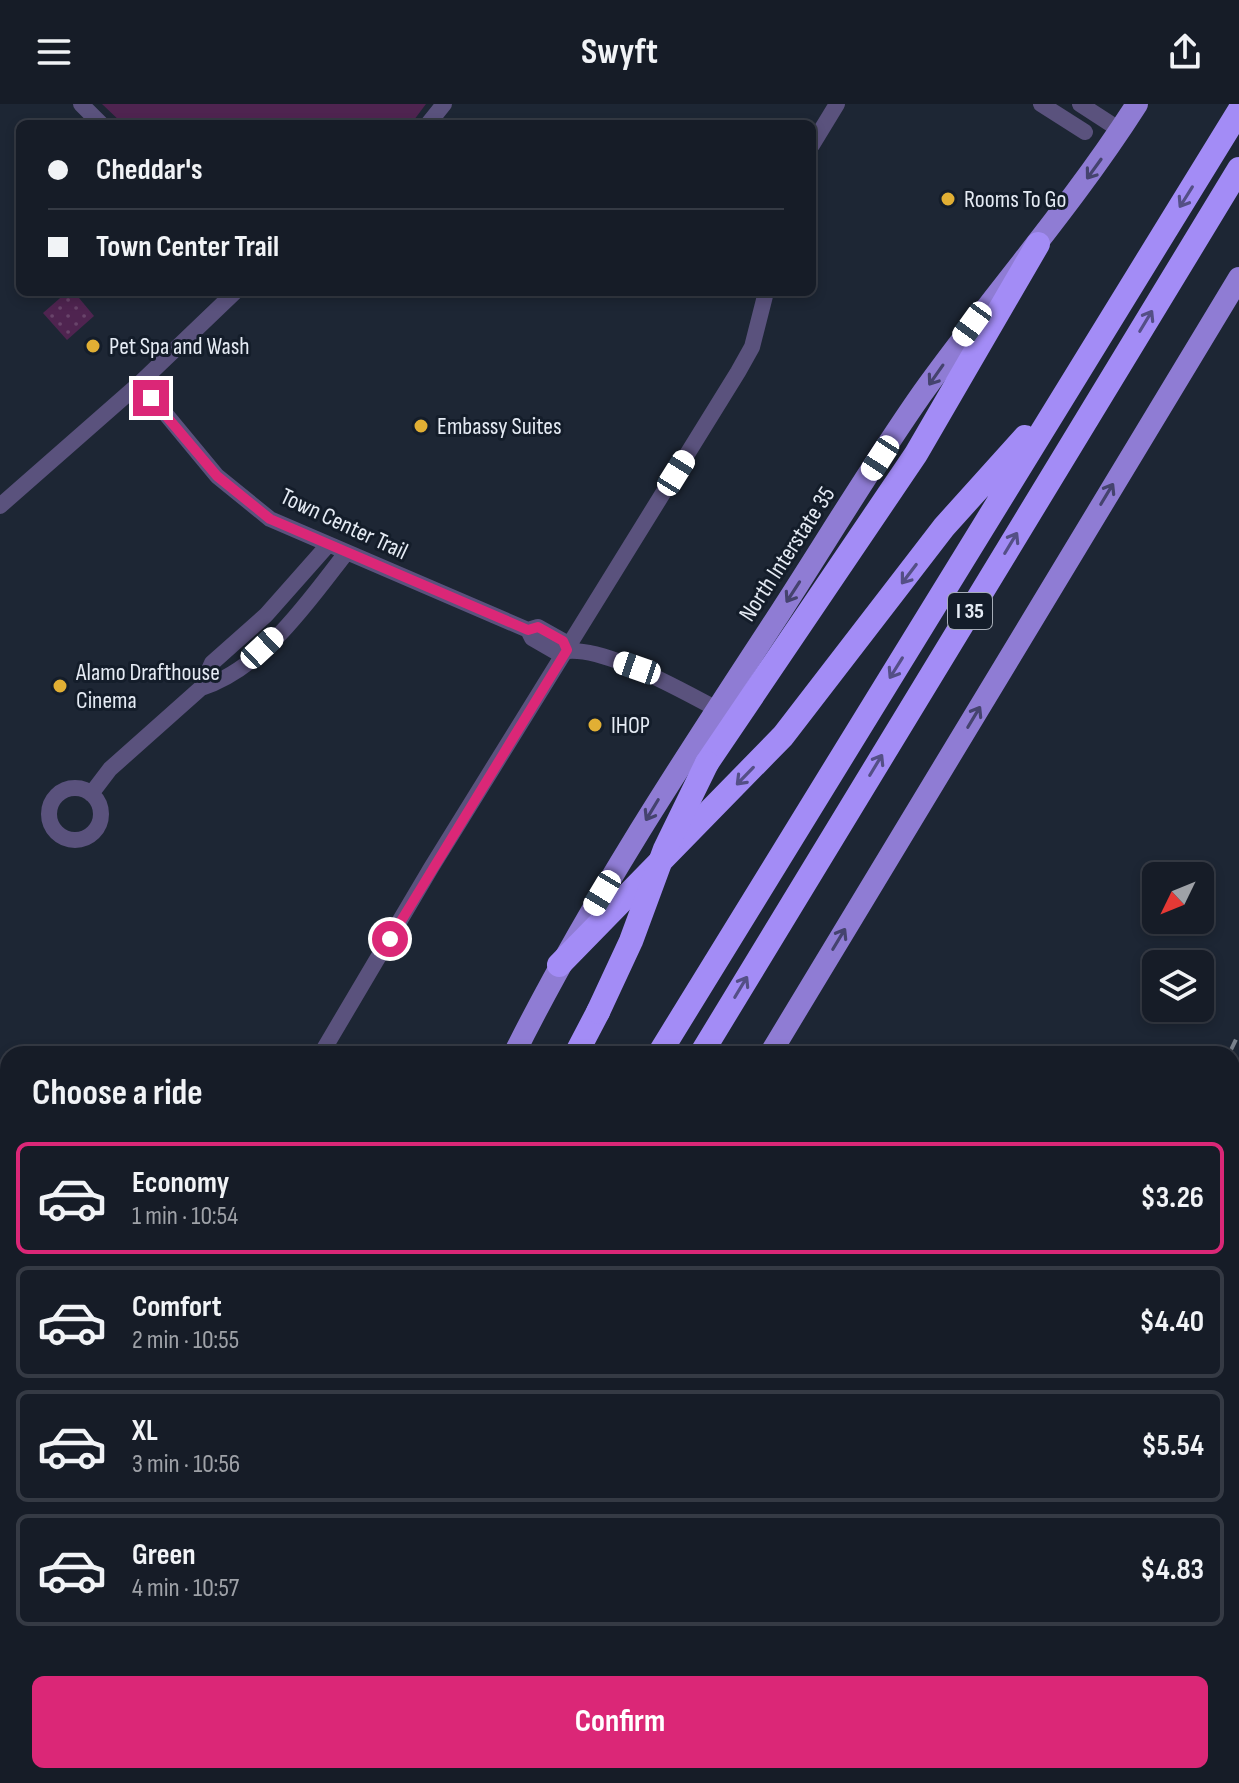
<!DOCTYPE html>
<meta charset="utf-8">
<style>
body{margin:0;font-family:"Sofia Sans Condensed",sans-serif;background:#1f252f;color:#f1f3f6;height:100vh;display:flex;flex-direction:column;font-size:30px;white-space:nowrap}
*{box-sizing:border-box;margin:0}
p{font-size:26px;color:#9ea1a7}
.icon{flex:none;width:44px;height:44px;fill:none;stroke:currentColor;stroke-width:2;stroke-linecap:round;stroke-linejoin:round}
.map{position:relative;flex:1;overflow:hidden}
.side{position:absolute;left:0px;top:942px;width:1240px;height:738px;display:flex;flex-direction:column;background:#161c27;border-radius:24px 24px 0 0;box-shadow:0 4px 12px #0003,0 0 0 2px #353a44}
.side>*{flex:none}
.guide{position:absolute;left:16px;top:16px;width:800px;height:176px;border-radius:12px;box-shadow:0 4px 12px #0003,0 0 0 2px #353a44;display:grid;align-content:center;height:176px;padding:0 32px;background:#161c27}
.needle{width:52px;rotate:227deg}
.controls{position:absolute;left:1142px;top:758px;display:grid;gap:16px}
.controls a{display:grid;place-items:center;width:72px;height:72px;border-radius:12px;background:#161c27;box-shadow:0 4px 12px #0003,0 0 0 2px #353a44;font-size:40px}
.end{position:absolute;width:36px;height:36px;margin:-18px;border:10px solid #db2777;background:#fff;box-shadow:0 0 0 4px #fff}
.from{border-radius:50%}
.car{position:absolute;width:24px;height:48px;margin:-24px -12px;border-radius:10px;box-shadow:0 0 6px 2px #0007;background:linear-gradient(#fff 24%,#345 0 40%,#fff 0 76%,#345 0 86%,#fff 0)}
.guide b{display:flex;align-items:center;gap:28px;height:76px;font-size:30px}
.guide b+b{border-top:2px solid #353a44}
.guide i{width:20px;height:20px;background:#f1f3f6}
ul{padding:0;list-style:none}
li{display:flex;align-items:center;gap:24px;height:112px;margin:0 16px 12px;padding:0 16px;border:4px solid #353a44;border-radius:12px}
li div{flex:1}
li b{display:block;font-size:30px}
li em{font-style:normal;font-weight:700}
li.active{border-color:#db2777}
li>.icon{width:72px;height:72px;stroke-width:1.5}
h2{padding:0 32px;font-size:36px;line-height:96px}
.cta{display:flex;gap:16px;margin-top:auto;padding:16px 32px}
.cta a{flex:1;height:92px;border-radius:12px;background:#db2777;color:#fff;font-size:32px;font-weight:700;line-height:92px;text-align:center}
header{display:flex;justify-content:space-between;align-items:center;height:104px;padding:0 32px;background:#161c27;font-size:36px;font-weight:700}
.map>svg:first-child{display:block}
.green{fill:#4f2450}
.park{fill:url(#park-dots)}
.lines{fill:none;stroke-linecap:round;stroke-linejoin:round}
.minor{stroke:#5a527d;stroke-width:16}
.major{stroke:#8f7cd4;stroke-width:22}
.highway{stroke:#a38cf6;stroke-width:24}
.rail{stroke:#79818c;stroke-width:4;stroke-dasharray:16 8;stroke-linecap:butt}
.highway-bridge{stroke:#a38cf6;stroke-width:24}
.oneway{stroke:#45436e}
.oneway2{stroke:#544f86}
.route{stroke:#db2777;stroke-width:10}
.poi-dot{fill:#e1af34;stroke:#141d2a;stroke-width:3}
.labels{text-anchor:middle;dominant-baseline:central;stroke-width:6;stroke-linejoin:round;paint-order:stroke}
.shield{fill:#141d2a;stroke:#a6adb7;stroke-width:2}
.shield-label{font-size:22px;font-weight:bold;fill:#e5ebf4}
.poi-label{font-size:24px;fill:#e5ebf4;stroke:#141d2a;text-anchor:start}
.street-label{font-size:24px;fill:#e5ebf4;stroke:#141d2a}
</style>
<header><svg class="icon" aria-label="menu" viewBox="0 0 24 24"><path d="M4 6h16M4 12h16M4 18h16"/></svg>Swyft<svg class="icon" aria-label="share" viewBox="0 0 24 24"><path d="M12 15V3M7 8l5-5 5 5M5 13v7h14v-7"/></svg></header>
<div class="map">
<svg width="1239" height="1679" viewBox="0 0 1239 1679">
<defs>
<pattern id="park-dots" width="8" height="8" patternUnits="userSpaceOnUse" patternTransform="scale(2)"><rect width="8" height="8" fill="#4f2450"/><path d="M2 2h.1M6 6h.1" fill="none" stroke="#68446a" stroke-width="1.8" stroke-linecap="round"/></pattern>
</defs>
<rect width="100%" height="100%" fill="#1d2634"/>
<path class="green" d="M102,0H426L411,20H123Z
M1239,1080V1679H922L925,1672H1232V1085Z"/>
<path class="park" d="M67,188H74L94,212L67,236L43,209Z"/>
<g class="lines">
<path class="minor" d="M81,0L101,20
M1041,0L1085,28
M1080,0L1120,26
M428,20L444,0
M812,41L837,0
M140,279L217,372L270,415L528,526L532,534L558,549C595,536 682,587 717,605
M0,402L140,279L235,188
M528,526L538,523L563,537L567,546
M201,584C262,565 308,498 346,449
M49 710a26 26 0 1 1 52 0a26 26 0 1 1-52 0Z
M91,690L110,665L201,584L212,559L266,511L328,441
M321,950L431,764L738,268L752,243L766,188
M0,1435L8,1428
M0,1458L8,1465"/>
<path class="major" d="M514,950C590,798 683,657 776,515C824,441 870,364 921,291C991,193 1072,102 1137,0
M770,950L1239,174
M115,1679L120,1672
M338,1679L341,1672"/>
<path class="highway" d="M707,659L916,350L1038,140
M559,861L783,632L944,423L1025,333
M576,950L598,908
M659,950L1239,7
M701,950L1239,65
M191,1679L195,1672
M216,1679L220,1672
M257,1679L261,1672
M315,1679L318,1672"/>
<path class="rail" d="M1229,950L1239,929
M1232,1026L1239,1016
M886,1679L889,1672"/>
<path class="highway-bridge" d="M598,908L631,837L665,745L707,659"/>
</g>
<defs><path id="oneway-shaft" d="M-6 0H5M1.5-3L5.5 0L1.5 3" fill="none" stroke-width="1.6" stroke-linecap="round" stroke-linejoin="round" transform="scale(2)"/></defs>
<g class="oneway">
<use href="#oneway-shaft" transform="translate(1094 65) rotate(126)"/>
<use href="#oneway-shaft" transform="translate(936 271) rotate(125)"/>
<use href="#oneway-shaft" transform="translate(1107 390) rotate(-59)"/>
<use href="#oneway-shaft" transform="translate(793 488) rotate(123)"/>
<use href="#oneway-shaft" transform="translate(974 613) rotate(-59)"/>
<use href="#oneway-shaft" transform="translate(652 706) rotate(121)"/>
<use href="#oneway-shaft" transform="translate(839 835) rotate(-59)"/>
</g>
<g class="oneway2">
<use href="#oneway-shaft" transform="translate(1186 93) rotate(122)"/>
<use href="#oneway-shaft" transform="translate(1146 217) rotate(-59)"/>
<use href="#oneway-shaft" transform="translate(1011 439) rotate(-59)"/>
<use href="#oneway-shaft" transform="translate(909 470) rotate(127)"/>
<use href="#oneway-shaft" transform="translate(896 564) rotate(122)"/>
<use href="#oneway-shaft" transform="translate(876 661) rotate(-59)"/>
<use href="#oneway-shaft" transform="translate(745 672) rotate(134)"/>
<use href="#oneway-shaft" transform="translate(741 883) rotate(-59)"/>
</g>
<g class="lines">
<path class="route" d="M151,294L217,372L270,415L528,526L538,523L563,537L567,546L390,835"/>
</g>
<g class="poi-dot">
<circle cx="948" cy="95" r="8"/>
<circle cx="93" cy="242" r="8"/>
<circle cx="421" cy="322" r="8"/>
<circle cx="60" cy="582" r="8"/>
<circle cx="595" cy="621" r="8"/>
</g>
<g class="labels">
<rect class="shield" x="948" y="489" width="44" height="36" rx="6"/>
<g class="shield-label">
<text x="970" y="507">I 35</text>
</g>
<g class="poi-label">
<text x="964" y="95">Rooms To Go</text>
<text x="109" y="242">Pet Spa and Wash</text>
<text x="437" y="322">Embassy Suites</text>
<text x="76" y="568">Alamo Drafthouse<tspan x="76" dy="28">Cinema</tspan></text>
<text x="611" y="621">IHOP</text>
</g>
<g class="street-label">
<text transform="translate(344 420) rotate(25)">Town Center Trail</text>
<text transform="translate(787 450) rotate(-57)">North Interstate 35</text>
</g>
</g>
</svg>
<div class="controls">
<a><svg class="needle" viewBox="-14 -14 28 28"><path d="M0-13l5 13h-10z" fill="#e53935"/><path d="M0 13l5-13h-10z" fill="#9ea1a7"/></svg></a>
<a><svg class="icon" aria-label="layers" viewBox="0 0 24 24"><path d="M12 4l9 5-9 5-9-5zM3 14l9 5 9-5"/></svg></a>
</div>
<i class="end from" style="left:390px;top:835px"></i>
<i class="end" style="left:151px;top:294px"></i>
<i class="car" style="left:972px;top:220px;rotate:216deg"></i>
<i class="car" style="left:880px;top:354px;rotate:213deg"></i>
<i class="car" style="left:676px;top:369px;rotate:32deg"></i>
<i class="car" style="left:262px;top:544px;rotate:47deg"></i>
<i class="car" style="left:637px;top:564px;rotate:289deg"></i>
<i class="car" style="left:602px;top:789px;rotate:211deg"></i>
<div class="guide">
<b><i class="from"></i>Cheddar's</b>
<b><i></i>Town Center Trail</b>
</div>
<section class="side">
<h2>Choose a ride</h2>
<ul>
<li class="active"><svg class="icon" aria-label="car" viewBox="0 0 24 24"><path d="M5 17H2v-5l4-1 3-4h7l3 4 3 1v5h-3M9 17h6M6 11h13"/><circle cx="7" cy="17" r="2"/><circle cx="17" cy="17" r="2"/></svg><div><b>Economy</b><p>1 min · 10:54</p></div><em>$3.26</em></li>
<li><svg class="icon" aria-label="car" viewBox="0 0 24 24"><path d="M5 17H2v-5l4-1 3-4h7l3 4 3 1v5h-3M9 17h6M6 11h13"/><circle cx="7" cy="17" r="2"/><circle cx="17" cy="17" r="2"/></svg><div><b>Comfort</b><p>2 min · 10:55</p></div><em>$4.40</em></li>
<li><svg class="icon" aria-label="car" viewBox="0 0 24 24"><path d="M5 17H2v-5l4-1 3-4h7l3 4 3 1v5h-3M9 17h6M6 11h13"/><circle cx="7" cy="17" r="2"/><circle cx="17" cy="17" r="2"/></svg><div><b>XL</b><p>3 min · 10:56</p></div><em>$5.54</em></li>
<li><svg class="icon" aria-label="car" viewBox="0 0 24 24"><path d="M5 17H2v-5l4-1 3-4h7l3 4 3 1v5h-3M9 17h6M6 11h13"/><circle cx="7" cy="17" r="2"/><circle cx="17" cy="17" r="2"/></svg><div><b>Green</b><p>4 min · 10:57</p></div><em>$4.83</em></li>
</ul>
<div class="cta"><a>Confirm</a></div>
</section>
</div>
